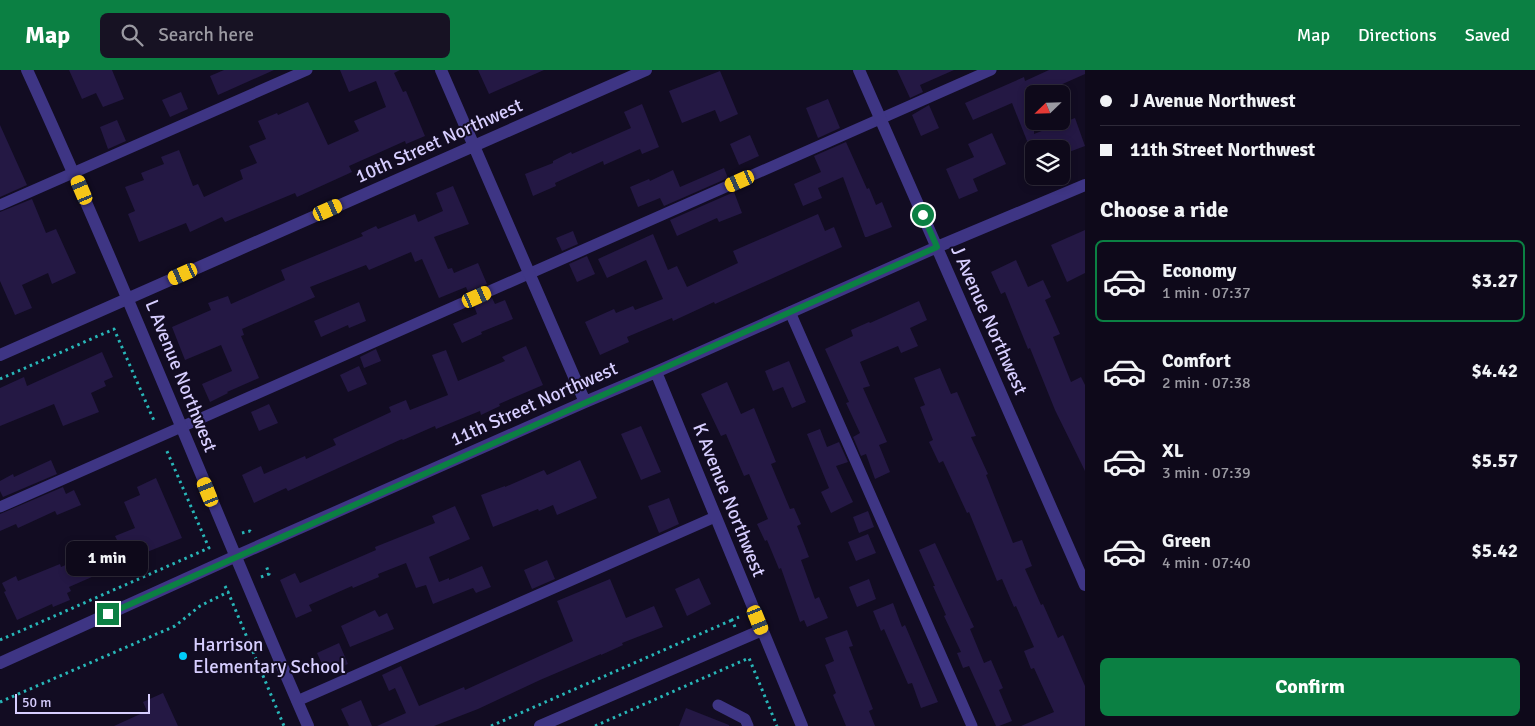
<!DOCTYPE html>
<meta charset="utf-8">
<style>
body{margin:0;font-family:Signika,sans-serif;background:#171223;color:#f1f3f6;height:100vh;display:flex;flex-direction:column;font-size:19px;white-space:nowrap}
*{box-sizing:border-box;margin:0}
p{font-size:16px;color:#9b9aa2}
.icon{flex:none;width:28px;height:28px;fill:none;stroke:currentColor;stroke-width:2;stroke-linecap:round;stroke-linejoin:round}
.map{position:relative;flex:1;overflow:hidden}
.drawer{display:flex;flex-direction:column;background:#0e091a;width:450px}
.drawer>*{flex:none}
.banner{display:grid;align-content:center;height:110px;padding:0 15px;background:#0e091a}
.needle{width:32px;rotate:247deg}
.buttons{position:absolute;left:1025px;top:15px;display:grid;gap:10px}
.buttons a{display:grid;place-items:center;width:45px;height:45px;border-radius:8px;background:#0e091a;box-shadow:0 2px 8px #0003,0 0 0 1px #2e2a39;font-size:25px}
.scale{position:absolute;left:15px;bottom:12px;width:135px;box-sizing:border-box;padding-left:5px;border:2px solid #d7ceff;border-top:0;font-size:14px;line-height:18px;white-space:nowrap;color:#d7ceff;-webkit-text-stroke:4px #120c22;paint-order:stroke}
.end{position:absolute;width:22px;height:22px;margin:-11px;border:6px solid #0b8043;background:#fff;box-shadow:0 0 0 2px #fff}
.from{border-radius:50%}
.bubble{position:absolute;height:35px;border-radius:8px;background:#0e091a;box-shadow:0 2px 8px #0003,0 0 0 1px #2e2a39;font-size:16px;font-weight:800;line-height:35px;text-align:center}
.car{position:absolute;width:15px;height:30px;margin:-15px -8px;border-radius:6px;box-shadow:0 0 4px 1px #0007;background:linear-gradient(#f5c518 24%,#345 0 40%,#f5c518 0 76%,#345 0 86%,#f5c518 0)}
.banner b{display:flex;align-items:center;gap:18px;height:48px;font-size:19px}
.banner b+b{border-top:1px solid #2e2a39}
.banner i{width:12px;height:12px;background:#f1f3f6}
ul{padding:0;list-style:none}
li{display:flex;align-items:center;gap:15px;height:82px;margin:0 10px 8px;padding:0 5px;border:2px solid transparent;border-radius:8px}
li div{flex:1}
li b{display:block;font-size:19px}
li em{font-style:normal;font-weight:800}
li.on{border-color:#0b8043}
li>.icon{width:45px;height:45px;stroke-width:1.5}
h2{padding:0 15px;font-size:22px;line-height:60px}
.action{display:flex;gap:10px;margin-top:auto;padding:10px 15px}
.action a{flex:1;height:58px;border-radius:8px;background:#0b8043;color:#fff;font-size:20px;font-weight:800;line-height:58px;text-align:center}
header{display:flex;align-items:center;gap:30px;box-sizing:border-box;height:70px;padding:0 25px;background:#0b8043;color:#fff}
header strong{font-size:24px}
nav{display:flex;gap:28px;margin-inline-start:auto;font-size:18px}
.search{width:350px;height:45px;background:#171223;display:flex;align-items:center;gap:12px;box-sizing:border-box;padding:0 18px;border-radius:8px;color:#9b9aa2;font-size:19px}
main{display:flex;flex:1;min-height:0}
.map>svg:first-child{display:block}
.building{fill:#241844}
.lines{fill:none;stroke-linecap:round;stroke-linejoin:round}
.path{stroke:#28b6b8;stroke-width:3;stroke-dasharray:2.5 4;stroke-linecap:butt}
.service{stroke:#3e3584;stroke-width:11}
.minor{stroke:#3e3584;stroke-width:12}
.route{stroke:#0b8043;stroke-width:6}
.poi-dot{fill:#00ccf9;stroke:#120c22;stroke-width:2}
.labels{text-anchor:middle;dominant-baseline:central;stroke-width:4;stroke-linejoin:round;paint-order:stroke}
.street-label{font-size:19px;fill:#d7ceff;stroke:#120c22}
.poi-label{font-size:19px;fill:#d7ceff;stroke:#120c22;text-anchor:start}
</style>
<header>
<strong>Map</strong>
<div class="search"><svg class="icon" aria-label="search" viewBox="0 0 24 24"><circle cx="10" cy="10" r="6"/><path d="M15 15l6 6"/></svg>Search here</div>
<nav><a>Map</a><a>Directions</a><a>Saved</a></nav>
</header>
<main>
<div class="map">
<svg width="1085" height="656" viewBox="0 0 1085 656">
<rect width="100%" height="100%" fill="#120c22"/>
<path class="building" d="M69,0H112L124,29L103,37L96,23L82,29Z
M224,0H274L218,25L210,6Z
M340,0H400L394,3L403,22L406,21L425,66L406,74L405,71L349,96L352,102L297,127L295,123L225,152L222,147L190,162L186,153L139,172L128,144L135,141L125,117L144,110L141,103L164,94L161,87L179,80L193,116L198,114L204,127L243,109L240,100L257,93L249,76L266,69L258,51L277,43L278,45L308,32L328,75L359,61L354,51L386,37L376,11L349,22Z
M478,0H544L489,24Z
M897,0H954L920,15L923,22L910,28Z
M1049,0H1085V4L1040,24H1034V64L1075,48L1085,76L1061,85V79H1034L1033,86L1012,33L973,50L965,33L1024,7L1025,11Z
M720,1L738,44L720,52L715,40L682,53L669,21Z
M181,22L188,39L170,47L162,30Z
M828,29L840,58L818,68L806,38Z
M642,34L659,77L642,84L640,79L604,95L603,91L555,113L556,116L533,126L525,104L553,93V91L571,82L572,84L631,58L624,42Z
M929,35L939,58L921,66L912,45Z
M117,50L126,71L108,79L100,57Z
M0,55L27,115L0,127Z
M992,63L1006,94L973,109L978,121L959,129L946,99L974,87L968,74Z
M750,65L759,86L739,95L730,74Z
M846,72L867,119L869,118L876,135L882,132L892,157L867,167H865L843,107L818,118L822,128L803,136L794,114L821,102L814,86Z
M724,98L728,108L664,136L660,128L638,137L630,117L649,109L650,111L673,100L680,117Z
M453,116L469,154L434,167L448,199L452,198L454,203L478,193L487,214L468,222L466,217L439,228L422,189L415,192L411,182L369,200L366,195L310,217L315,227L242,259L244,265L241,266L259,308L227,322L228,323L210,332L202,314L232,301L221,275L185,290L172,257L211,240L208,233L228,226L231,234L285,210L281,200L363,166L361,163L376,156L378,159L415,144L418,152L443,141L436,123Z
M734,122L742,143L719,152L717,148L677,166L670,150Z
M32,129L46,163L56,159L76,203L52,214L48,203L22,215L32,238L15,245L0,211V142Z
M818,144L825,161L834,157L842,177L715,234L714,232L673,251L672,248L627,267L629,272L600,285L585,252L614,239L616,243L633,236L635,240L663,229L646,190L607,208L598,189L653,164L668,200L677,196L687,217L738,193L733,181Z
M1085,160V203L1067,212L1051,175Z
M573,161L578,174L562,181L556,168Z
M587,186L595,204L577,212L569,194Z
M1016,190L1028,217L1043,210L1051,227L1045,230L1060,264L1053,267L1071,312L1081,307L1085,315V401L1055,340L1030,278L1028,279L1005,222L1001,224L991,202Z
M492,228L495,234L505,230L513,249L481,262L482,264L462,273L453,254L477,244L474,236Z
M919,231L927,250L910,258L918,276L901,283L898,276L860,292L870,316L863,318L887,372L879,375L890,402L875,409L866,384L861,386L853,367L860,363L846,333L849,332L825,279L853,266L851,260L869,252L870,253Z
M359,232L366,251L349,258L348,255L321,267L314,251Z
M526,276L543,315L499,334L500,336L481,345L480,341L436,359L435,356L403,370L402,369L288,421L286,418L254,433L242,405L261,396L264,404L305,386L306,389L336,375L333,369L391,342L389,337L406,330L410,340L448,325L432,285L446,280L458,311L505,291L502,287Z
M376,279L381,291L364,298L360,287Z
M102,282L113,307L104,311L106,316L91,323L99,342L63,356L54,334L0,356V318L24,307L27,316Z
M789,291L806,332L792,338L783,317L773,321L765,301Z
M359,296L367,314L348,322L340,305Z
M940,298L951,324L957,322L976,366L971,367L988,404L986,405L1013,473L1022,470L1032,496L1025,499L1041,535L1043,534L1058,568L1063,565L1085,616V656H1021L1054,642L1034,598L1031,599L1024,581L1034,577L1016,536L1014,537L1002,509L997,511L969,442L967,443L943,391L939,393L929,372L933,370L920,337L925,335L914,308Z
M727,312L741,344L754,338L776,392L771,394L790,439L794,438L801,454L797,456L809,487L801,490L815,529L819,527L828,548L807,557L804,550L800,552L781,498L779,499L767,470L765,471L757,454L768,449L749,404L744,406L726,364L721,366L701,324Z
M269,334L278,353L259,361L251,342Z
M641,356L661,402L641,410L621,364Z
M820,359L827,377L839,372L848,392L836,396L853,432L831,443L821,422L829,418L807,364Z
M51,390L57,404L3,427L0,421V411L13,404L14,407Z
M580,390L597,428L557,445L553,435L539,441L538,439L493,457L481,425L505,416V417L544,400L547,405Z
M156,408L182,468L117,494V496L69,517L71,521L67,523L70,530L53,537L52,534L17,550L4,522L6,521L2,513L16,506L18,511L60,494L61,497L118,472L115,466L135,458L124,432L140,425L137,417Z
M63,417L66,424L74,420L81,435L57,445L55,441L18,458L16,454L0,461V444Z
M669,428L679,454L659,463L648,436Z
M455,436L470,469L429,487L439,512L449,508V510L482,496L491,517L476,523L473,518L433,534L426,515L416,518L406,493L378,504L379,507L353,518L352,516L309,535L312,541L296,548L280,510L295,503L300,513L376,480L375,477L435,453L432,446Z
M868,441L874,457L859,463L853,447Z
M868,464L876,483L856,491L848,472Z
M935,473L974,557L970,559L984,593L991,590L1003,618L999,620L1012,651L999,656H996L969,596L963,598L957,583L961,582L944,546L946,545L933,516H935L919,480Z
M547,490L555,509L532,519L524,500Z
M699,508L711,534L687,546L675,519Z
M610,509L626,548L654,536L663,557L622,573L623,575L601,585V584L540,610L478,639L434,656H377L406,643L395,618L389,621L382,605L401,596L419,636L464,617L465,620L573,571L557,531Z
M869,509L876,529L857,537L849,517Z
M893,533L902,557L905,555L938,632L921,638L912,613L908,614L884,559L881,561L873,541Z
M375,540L379,547L387,543L394,559L350,577L341,556Z
M847,560L853,576L849,577L873,639L869,641L875,656H846L833,625L836,623L825,595L834,591L825,568Z
M339,573L348,594L326,603L317,583Z
M163,623L178,656H114L147,641L143,632Z
M361,630L372,656H349L341,639Z
M686,638L729,655V656H679Z"/>
<g class="lines">
<path class="path" d="M0,309L114,259L155,353
M242,463L250,461L252,464
M261,507L269,504L266,495
M225,516L228,522H229
M735,557L732,550L739,547
M0,570L209,478L166,379
M0,632L175,556L200,536L228,522L284,656
M491,656L732,550
M595,656L749,588L777,656"/>
<path class="service" d="M0,135L307,0
M790,242L972,656
M0,437L991,0
M297,631L715,447
M718,635L745,649L748,656"/>
<path class="minor" d="M27,0C126,216 213,438 308,656
M441,0L585,332
M859,0L1085,515
M0,285L646,0
M656,302L802,656
M0,593L234,487L585,332L656,302L937,177L1085,115
M540,656L762,560"/>
</g>
<g class="lines">
<path class="route" d="M108,544L937,177L923,145"/>
</g>
<circle class="poi-dot" cx="183" cy="586" r="5"/>
<g class="labels">
<g class="street-label">
<text transform="translate(439 71) rotate(-24)">10th Street Northwest</text>
<text transform="translate(989 250) rotate(66)">J Avenue Northwest</text>
<text transform="translate(181 306) rotate(68)">L Avenue Northwest</text>
<text transform="translate(534 334) rotate(-24)">11th Street Northwest</text>
<text transform="translate(729 430) rotate(68)">K Avenue Northwest</text>
</g>
<g class="poi-label">
<text x="193" y="575">Harrison<tspan x="193" dy="22">Elementary School</tspan></text>
</g>
</g>
</svg>
<div class="buttons">
<a><svg class="needle" viewBox="-14 -14 28 28"><path d="M0-13l5 13h-10z" fill="#e53935"/><path d="M0 13l5-13h-10z" fill="#9b9aa2"/></svg></a>
<a><svg class="icon" aria-label="layers" viewBox="0 0 24 24"><path d="M12 4l9 5-9 5-9-5zM3 14l9 5 9-5"/></svg></a>
</div>
<div class="scale">50 m</div>
<i class="end from" style="left:923px;top:145px"></i>
<i class="end" style="left:108px;top:544px"></i>
<div class="bubble" style="left:66px;top:471px;width:82px">1 min</div>
<i class="car" style="left:740px;top:111px;rotate:246deg"></i>
<i class="car" style="left:82px;top:120px;rotate:337deg"></i>
<i class="car" style="left:328px;top:140px;rotate:66deg"></i>
<i class="car" style="left:183px;top:204px;rotate:246deg"></i>
<i class="car" style="left:477px;top:227px;rotate:66deg"></i>
<i class="car" style="left:208px;top:422px;rotate:338deg"></i>
<i class="car" style="left:758px;top:550px;rotate:158deg"></i>
</div>
<section class="drawer">
<div class="banner">
<b><i class="from"></i>J Avenue Northwest</b>
<b><i></i>11th Street Northwest</b>
</div>
<h2>Choose a ride</h2>
<ul>
<li class="on"><svg class="icon" aria-label="car" viewBox="0 0 24 24"><path d="M5 17H2v-5l4-1 3-4h7l3 4 3 1v5h-3M9 17h6M6 11h13"/><circle cx="7" cy="17" r="2"/><circle cx="17" cy="17" r="2"/></svg><div><b>Economy</b><p>1 min · 07:37</p></div><em>$3.27</em></li>
<li><svg class="icon" aria-label="car" viewBox="0 0 24 24"><path d="M5 17H2v-5l4-1 3-4h7l3 4 3 1v5h-3M9 17h6M6 11h13"/><circle cx="7" cy="17" r="2"/><circle cx="17" cy="17" r="2"/></svg><div><b>Comfort</b><p>2 min · 07:38</p></div><em>$4.42</em></li>
<li><svg class="icon" aria-label="car" viewBox="0 0 24 24"><path d="M5 17H2v-5l4-1 3-4h7l3 4 3 1v5h-3M9 17h6M6 11h13"/><circle cx="7" cy="17" r="2"/><circle cx="17" cy="17" r="2"/></svg><div><b>XL</b><p>3 min · 07:39</p></div><em>$5.57</em></li>
<li><svg class="icon" aria-label="car" viewBox="0 0 24 24"><path d="M5 17H2v-5l4-1 3-4h7l3 4 3 1v5h-3M9 17h6M6 11h13"/><circle cx="7" cy="17" r="2"/><circle cx="17" cy="17" r="2"/></svg><div><b>Green</b><p>4 min · 07:40</p></div><em>$5.42</em></li>
</ul>
<div class="action"><a>Confirm</a></div>
</section>
</main>
